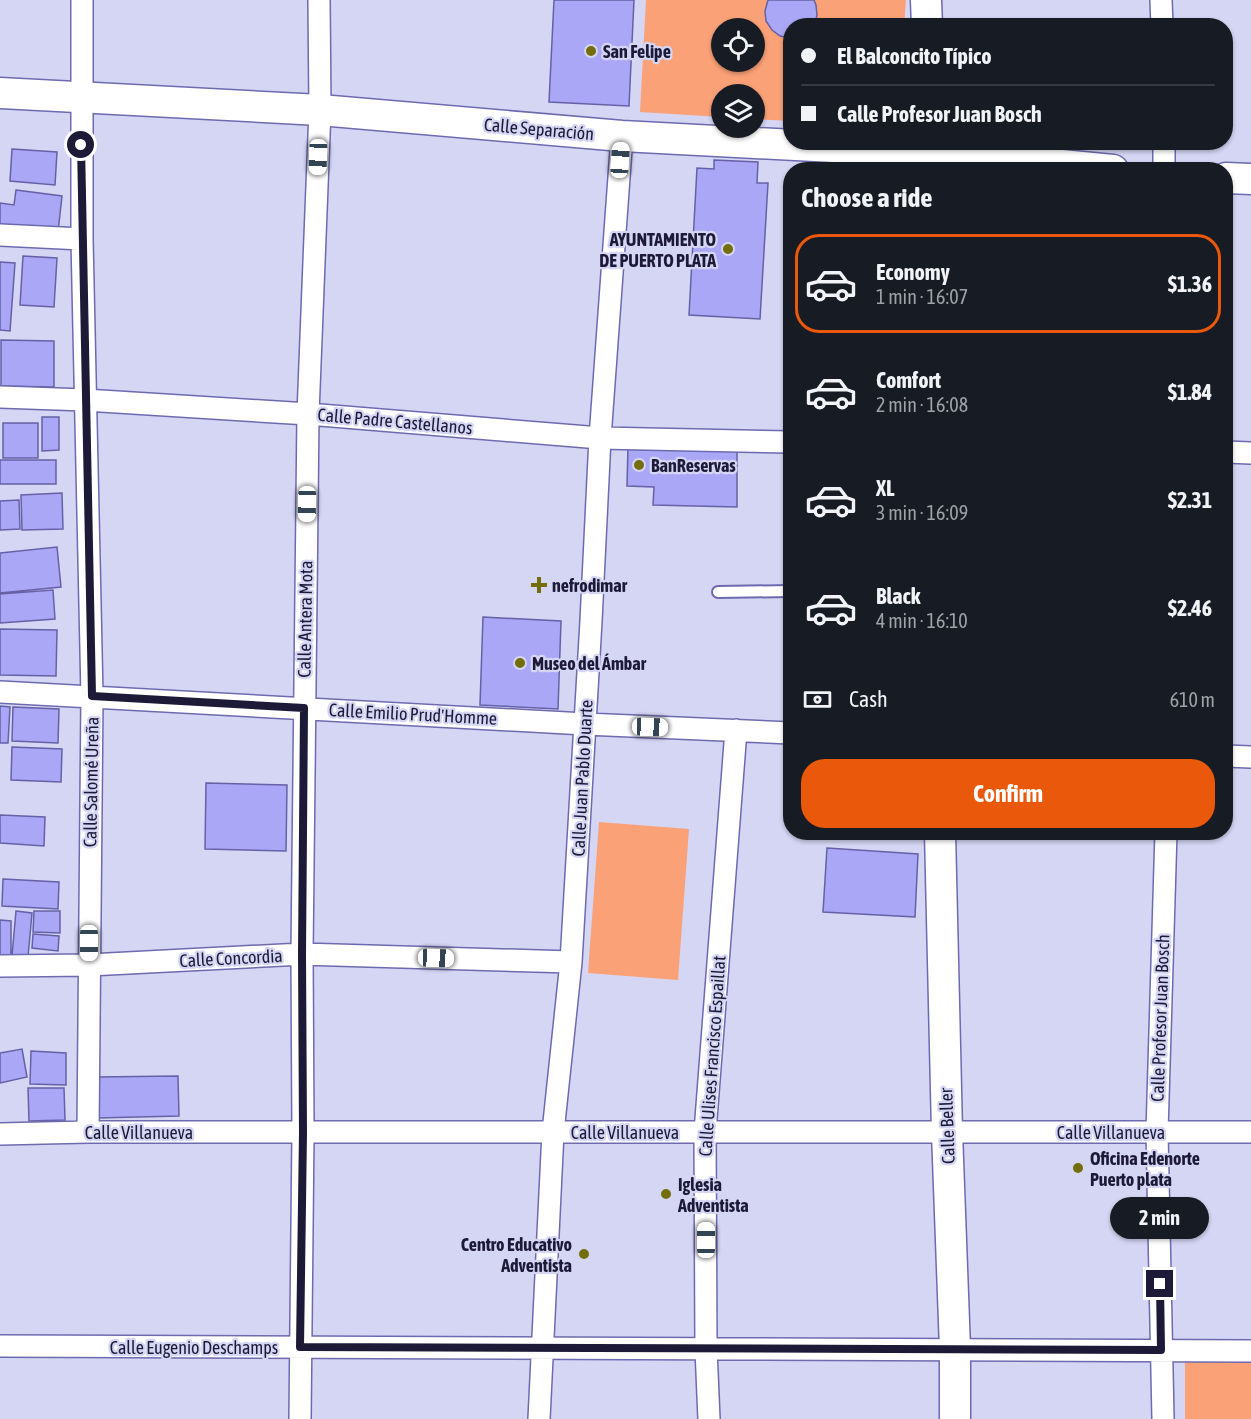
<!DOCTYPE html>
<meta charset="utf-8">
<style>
body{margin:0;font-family:"Asap Condensed",sans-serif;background:#20242c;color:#f1f3f6;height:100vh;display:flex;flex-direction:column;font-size:22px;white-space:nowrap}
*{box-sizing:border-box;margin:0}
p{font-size:20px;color:#9ea1a6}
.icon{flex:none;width:33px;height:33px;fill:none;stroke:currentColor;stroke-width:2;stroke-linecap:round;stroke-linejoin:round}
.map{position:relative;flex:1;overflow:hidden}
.details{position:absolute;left:783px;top:162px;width:450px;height:678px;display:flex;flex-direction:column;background:#171b24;border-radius:24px;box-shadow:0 2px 4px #0004}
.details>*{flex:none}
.top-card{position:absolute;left:783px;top:18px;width:450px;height:132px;border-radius:24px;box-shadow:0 2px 4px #0004;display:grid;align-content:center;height:132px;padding:0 18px;background:#171b24}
.buttons{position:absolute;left:711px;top:18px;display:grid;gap:12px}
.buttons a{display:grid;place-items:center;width:54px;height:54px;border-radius:50%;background:#171b24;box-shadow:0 2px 4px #0004;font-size:30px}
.end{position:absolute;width:27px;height:27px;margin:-14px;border:8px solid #1c1a36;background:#fff;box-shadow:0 0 0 3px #fff}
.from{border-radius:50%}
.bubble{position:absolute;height:42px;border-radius:21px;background:#171b24;box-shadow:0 2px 4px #0004;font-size:20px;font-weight:700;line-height:42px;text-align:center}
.car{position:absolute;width:18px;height:36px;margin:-18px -9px;border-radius:8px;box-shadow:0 0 4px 2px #0007;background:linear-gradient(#fff 24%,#345 0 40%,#fff 0 76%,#345 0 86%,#fff 0)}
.top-card b{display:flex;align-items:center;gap:21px;height:57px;font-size:22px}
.top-card b+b{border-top:2px solid #363941}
.top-card i{width:15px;height:15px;background:#f1f3f6}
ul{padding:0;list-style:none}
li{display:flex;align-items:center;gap:18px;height:99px;margin:0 12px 9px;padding:0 6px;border:3px solid transparent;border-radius:24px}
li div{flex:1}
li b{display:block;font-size:22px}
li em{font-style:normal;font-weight:700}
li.current{border-color:#ea580c}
li>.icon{width:54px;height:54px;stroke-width:1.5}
h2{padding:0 18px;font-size:27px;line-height:72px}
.pay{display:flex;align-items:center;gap:15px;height:66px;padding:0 18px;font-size:22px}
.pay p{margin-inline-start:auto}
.button{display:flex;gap:12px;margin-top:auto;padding:12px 18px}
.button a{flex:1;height:69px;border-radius:24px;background:#ea580c;color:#fff;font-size:24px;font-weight:700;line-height:69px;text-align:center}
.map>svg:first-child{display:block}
.green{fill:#fba177;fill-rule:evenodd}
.building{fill:#aba7f7;stroke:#6661a6;stroke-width:1.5}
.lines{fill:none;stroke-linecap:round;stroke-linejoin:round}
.lane-casing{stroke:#6e6ab0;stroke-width:14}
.street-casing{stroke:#6e6ab0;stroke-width:24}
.secondary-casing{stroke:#6e6ab0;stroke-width:33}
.lane{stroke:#fff;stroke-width:10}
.street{stroke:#fff;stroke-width:21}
.secondary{stroke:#fff;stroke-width:30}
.route{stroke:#1c1a36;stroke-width:8}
.poi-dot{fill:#736d0b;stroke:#d5d5f4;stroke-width:2}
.labels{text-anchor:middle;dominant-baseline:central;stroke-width:4.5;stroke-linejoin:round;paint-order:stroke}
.poi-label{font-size:18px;font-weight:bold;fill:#1c1a36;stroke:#d5d5f4;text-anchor:start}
.street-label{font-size:18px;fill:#1c1a36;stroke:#d5d5f4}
</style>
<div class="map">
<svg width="1251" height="1419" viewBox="0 0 1251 1419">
<rect width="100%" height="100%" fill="#d5d5f4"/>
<path class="green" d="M646,0H906L904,25L790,26V121L755,119L754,94H722L721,117L640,112ZM722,28H754V62H722Z
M599,822L689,829L678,980L588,973Z
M1185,1362H1251V1419H1185Z"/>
<path class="building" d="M554,0H634L629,106L549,102Z
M768,0H814L816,5L817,15L815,24L814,26H790V38L780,36L772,30L766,21L765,11Z
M12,149L57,152L55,185L10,181Z
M714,160L758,162L757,183H768L760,319L689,315L697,168L714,169Z
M16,190L62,196L58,232L0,224V203L14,205Z
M23,256L57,258L54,307L20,305Z
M0,262L15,263L10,331L0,330Z
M1,340L54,341V387L1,386Z
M42,417H59V450L42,451Z
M3,423H38V458H3Z
M628,447L737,449V507L653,505L654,487L627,486Z
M0,460H56V484H0Z
M62,493L63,529L22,530L21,495Z
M19,500L20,529L0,530V501Z
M57,547L61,587L0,593V553Z
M53,590L55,619L0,623V594Z
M483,617L561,621L558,709L480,705Z
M0,629L57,630L56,676L0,675Z
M0,706L10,707L8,743H0Z
M13,707L59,709L58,743L12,741Z
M12,747L62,749L61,782L11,780Z
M206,783L287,785L286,851L205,849Z
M0,815L45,817L44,846L0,843Z
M827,848L918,854L915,917L823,912Z
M3,879L59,882L58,909L2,906Z
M16,911L32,913L28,957L12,956Z
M34,911H60V933L33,932Z
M0,920L11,921V956H0Z
M33,934L59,936L58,951L32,948Z
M22,1049L27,1077L0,1083V1053Z
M31,1051L66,1053V1085L30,1084Z
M178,1076L179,1116L97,1118L96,1077Z
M28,1088H64L65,1120L29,1121Z"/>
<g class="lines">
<defs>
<path id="lane" d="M718,592L790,591"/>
<path id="street" d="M82,0V239L92,696L88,1132
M1161,0L1162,26
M1164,142V170
M0,235L82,239
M0,397L85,400L308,414L600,438L790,442
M1226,452L1251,453
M0,692L585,724L790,733
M1226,756L1251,757
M0,966L89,965L302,954L571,962
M0,1134L88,1132H1251
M0,1346L1251,1351
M300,1419L303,1132L302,954L308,414L320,110L319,0
M539,1419L553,1132L571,962L591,621L600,438L622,136
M709,1419L706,1349L705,1132L736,730
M1163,1419L1157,1132L1166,832"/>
<path id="secondary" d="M926,0L927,26
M0,93L320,110L622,136L928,152L1113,170
M1226,178L1251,179
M940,832L947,1132L955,1349V1419"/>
</defs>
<use href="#lane" class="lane-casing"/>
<use href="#street" class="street-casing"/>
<use href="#secondary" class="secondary-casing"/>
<use href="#lane" class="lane"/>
<use href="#street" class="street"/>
<use href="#secondary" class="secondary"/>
</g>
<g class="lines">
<path class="route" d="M81,145L92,696L304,708L302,954L303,1132L300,1347L1161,1350L1160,1284"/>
</g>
<g class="poi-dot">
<circle cx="591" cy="51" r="6"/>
<circle cx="728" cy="249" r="6"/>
<circle cx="639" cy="465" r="6"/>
<path d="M536 576h6v6h6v6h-6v6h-6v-6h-6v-6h6z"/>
<circle cx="520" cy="663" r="6"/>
<circle cx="1078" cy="1168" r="6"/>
<circle cx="666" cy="1194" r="6"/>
<circle cx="584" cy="1254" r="6"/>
</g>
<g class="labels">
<g class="poi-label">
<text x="603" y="51">San Felipe</text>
<text x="716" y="239" text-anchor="end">AYUNTAMIENTO<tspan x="716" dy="21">DE PUERTO PLATA</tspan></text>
<text x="651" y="465">BanReservas</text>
<text x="552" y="585">nefrodimar</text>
<text x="532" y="663">Museo del Ámbar</text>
<text x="1090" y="1158">Oficina Edenorte<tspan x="1090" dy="21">Puerto plata</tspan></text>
<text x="678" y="1184">Iglesia<tspan x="678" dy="21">Adventista</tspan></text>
<text x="572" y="1244" text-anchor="end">Centro Educativo<tspan x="572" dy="21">Adventista</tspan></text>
</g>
<g class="street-label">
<text transform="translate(539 129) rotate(5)">Calle Separación</text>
<text transform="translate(395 421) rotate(5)">Calle Padre Castellanos</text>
<text transform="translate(305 619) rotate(-89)">Calle Antera Mota</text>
<text transform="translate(413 714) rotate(3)">Calle Emilio Prud'Homme</text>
<text transform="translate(582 778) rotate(-87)">Calle Juan Pablo Duarte</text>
<text transform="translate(91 782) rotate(-89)">Calle Salomé Ureña</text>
<text transform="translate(231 958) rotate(-3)">Calle Concordia</text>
<text transform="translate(1160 1018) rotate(-88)">Calle Profesor Juan Bosch</text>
<text transform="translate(712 1056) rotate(-86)">Calle Ulises Francisco Espaillat</text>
<text transform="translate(947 1126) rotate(-92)">Calle Beller</text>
<text x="139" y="1132">Calle Villanueva</text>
<text x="625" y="1132">Calle Villanueva</text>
<text x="1111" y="1132">Calle Villanueva</text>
<text x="194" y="1347">Calle Eugenio Deschamps</text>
</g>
</g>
</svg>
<div class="buttons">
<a><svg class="icon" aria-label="locate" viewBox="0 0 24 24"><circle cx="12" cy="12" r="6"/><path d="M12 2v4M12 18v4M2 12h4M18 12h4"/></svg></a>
<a><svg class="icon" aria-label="layers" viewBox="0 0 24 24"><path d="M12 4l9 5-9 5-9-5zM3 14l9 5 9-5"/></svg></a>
</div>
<i class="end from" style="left:81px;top:145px"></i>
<i class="end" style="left:1160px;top:1284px"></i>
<div class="bubble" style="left:1110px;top:1197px;width:99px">2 min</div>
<i class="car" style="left:318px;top:157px;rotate:182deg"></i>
<i class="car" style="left:620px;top:160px;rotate:4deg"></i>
<i class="car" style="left:307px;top:504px;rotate:181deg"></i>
<i class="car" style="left:650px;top:727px;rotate:92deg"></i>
<i class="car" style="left:89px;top:943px;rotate:180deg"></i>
<i class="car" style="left:436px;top:958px;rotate:92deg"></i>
<i class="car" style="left:706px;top:1240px;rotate:0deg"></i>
<div class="top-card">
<b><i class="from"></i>El Balconcito Típico</b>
<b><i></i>Calle Profesor Juan Bosch</b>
</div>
<section class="details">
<h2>Choose a ride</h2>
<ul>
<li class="current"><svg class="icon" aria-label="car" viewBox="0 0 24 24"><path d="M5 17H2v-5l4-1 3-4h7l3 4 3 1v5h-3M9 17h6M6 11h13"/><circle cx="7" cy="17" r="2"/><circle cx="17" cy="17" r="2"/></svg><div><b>Economy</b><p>1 min · 16:07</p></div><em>$1.36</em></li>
<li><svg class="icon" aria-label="car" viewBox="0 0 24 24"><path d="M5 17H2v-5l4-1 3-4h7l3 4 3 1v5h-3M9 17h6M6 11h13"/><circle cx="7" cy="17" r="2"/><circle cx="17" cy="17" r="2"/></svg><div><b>Comfort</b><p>2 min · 16:08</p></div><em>$1.84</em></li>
<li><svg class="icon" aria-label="car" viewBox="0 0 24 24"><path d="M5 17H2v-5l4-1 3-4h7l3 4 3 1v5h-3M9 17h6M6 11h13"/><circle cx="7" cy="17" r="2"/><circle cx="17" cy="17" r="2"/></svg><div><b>XL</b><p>3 min · 16:09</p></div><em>$2.31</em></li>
<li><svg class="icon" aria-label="car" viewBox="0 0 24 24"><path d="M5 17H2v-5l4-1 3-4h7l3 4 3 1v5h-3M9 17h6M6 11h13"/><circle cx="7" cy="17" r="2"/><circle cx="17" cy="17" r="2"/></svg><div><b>Black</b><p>4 min · 16:10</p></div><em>$2.46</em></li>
</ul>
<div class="pay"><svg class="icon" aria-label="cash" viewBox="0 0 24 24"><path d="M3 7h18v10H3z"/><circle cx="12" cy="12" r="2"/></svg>Cash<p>610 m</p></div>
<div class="button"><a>Confirm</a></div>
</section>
</div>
